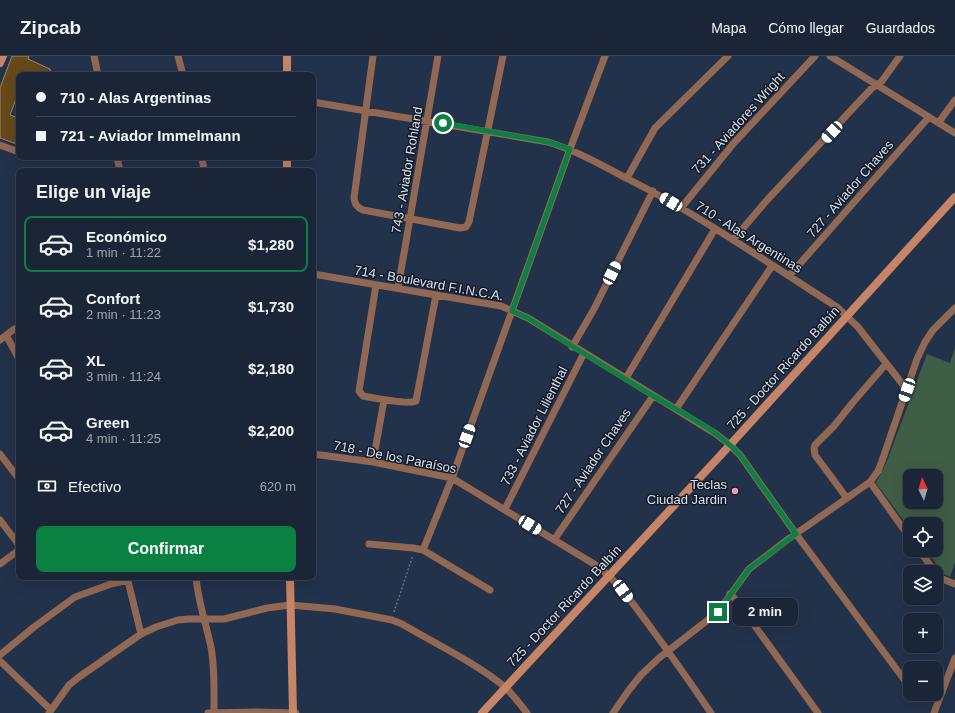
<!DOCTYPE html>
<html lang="es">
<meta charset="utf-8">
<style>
body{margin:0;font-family:Arial,sans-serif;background:#273243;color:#f1f3f6;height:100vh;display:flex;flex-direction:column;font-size:15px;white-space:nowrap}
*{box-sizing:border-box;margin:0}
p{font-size:13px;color:#9fa5ae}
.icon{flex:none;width:22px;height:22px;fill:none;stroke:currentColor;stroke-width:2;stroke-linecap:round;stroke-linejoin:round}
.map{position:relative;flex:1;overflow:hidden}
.side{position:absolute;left:16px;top:112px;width:300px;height:412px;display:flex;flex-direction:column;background:#1a2638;border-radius:8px;box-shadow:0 4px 16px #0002,0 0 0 1px #384353}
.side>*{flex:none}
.top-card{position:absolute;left:16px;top:16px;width:300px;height:88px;border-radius:8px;box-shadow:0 4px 16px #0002,0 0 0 1px #384353;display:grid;align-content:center;height:88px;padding:0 20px;background:#1a2638}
.needle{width:26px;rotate:355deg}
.buttons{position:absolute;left:903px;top:413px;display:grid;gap:8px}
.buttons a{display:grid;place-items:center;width:40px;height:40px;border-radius:8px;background:#1a2638;box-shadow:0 4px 16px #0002,0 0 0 1px #384353;font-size:20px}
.end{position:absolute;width:18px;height:18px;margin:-9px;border:5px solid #0b8043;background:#fff;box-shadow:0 0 0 2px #fff}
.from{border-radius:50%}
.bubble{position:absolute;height:28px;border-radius:8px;background:#1a2638;box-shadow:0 4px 16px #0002,0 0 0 1px #384353;font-size:13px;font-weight:700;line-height:28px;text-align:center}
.car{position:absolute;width:12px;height:24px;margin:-12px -6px;border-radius:5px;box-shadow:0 0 3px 1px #0007;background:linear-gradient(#fff 24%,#345 0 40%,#fff 0 76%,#345 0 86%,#fff 0)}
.top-card b{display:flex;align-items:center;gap:14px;height:38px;font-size:15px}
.top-card b+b{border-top:1px solid #384353}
.top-card i{width:10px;height:10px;background:#f1f3f6}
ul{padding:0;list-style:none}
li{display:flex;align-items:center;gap:12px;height:56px;margin:0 8px 6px;padding:0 12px;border:2px solid transparent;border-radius:8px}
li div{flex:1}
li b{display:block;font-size:15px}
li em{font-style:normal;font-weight:700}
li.on{border-color:#0b8043}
li>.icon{width:36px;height:36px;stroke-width:1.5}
h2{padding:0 20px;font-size:18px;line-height:48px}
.pay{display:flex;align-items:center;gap:10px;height:44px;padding:0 20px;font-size:15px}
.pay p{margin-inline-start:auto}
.action{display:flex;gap:8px;margin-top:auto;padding:8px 20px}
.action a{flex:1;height:46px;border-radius:8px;background:#0b8043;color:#fff;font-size:16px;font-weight:700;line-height:46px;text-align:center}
header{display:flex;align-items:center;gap:24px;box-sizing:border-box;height:56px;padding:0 20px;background:#1a2638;border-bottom:1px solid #384353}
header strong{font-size:19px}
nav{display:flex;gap:22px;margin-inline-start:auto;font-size:14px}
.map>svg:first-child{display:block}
.green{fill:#405e45;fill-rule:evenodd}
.building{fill:#66481a;stroke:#9e886a}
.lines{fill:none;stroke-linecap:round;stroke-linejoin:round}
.path{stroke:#637086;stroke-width:1.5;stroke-dasharray:2 2;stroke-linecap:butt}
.street{stroke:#906854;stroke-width:7}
.secondary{stroke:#c58566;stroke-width:8}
.route{stroke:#0b8043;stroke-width:5}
.poi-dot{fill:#f29ab0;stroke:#131a25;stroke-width:1.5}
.labels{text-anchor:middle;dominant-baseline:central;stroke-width:3;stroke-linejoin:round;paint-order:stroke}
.street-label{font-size:13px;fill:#d7e1f1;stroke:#131a25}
.poi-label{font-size:13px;fill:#d7e1f1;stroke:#131a25;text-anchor:end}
</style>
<header>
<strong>Zipcab</strong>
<nav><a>Mapa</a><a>Cómo llegar</a><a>Guardados</a></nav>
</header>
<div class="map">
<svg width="955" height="657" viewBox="0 0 955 657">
<rect width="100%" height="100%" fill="#23324b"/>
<path class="green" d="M955,292V506L950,521L944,518L926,494H936V468H910V473L876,427L887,405L927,298L950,307ZM910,420H936V446H910Z"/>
<path class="building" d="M12,0H29L28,3L50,13L51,19H19V35L10,59L19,62V89L0,82V32Z"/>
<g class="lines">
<path class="path" d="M394,556L412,502L414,500"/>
<path class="street" d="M94,0L98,19
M178,0L183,19
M373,0L354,142C355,149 357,151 363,154L460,172L466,171L469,166L503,0
M830,0L955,77
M313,46L548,86C577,95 602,109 628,123C701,160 768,207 837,251L858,271L907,334
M939,66L955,44
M0,89L19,96
M117,101L120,115
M202,101L204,115
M627,122L655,72L728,0
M681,152L733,88L815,0
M733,184L768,143L871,33L882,25L900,0
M313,218L501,250L528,262L716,378L730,389L740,399L796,478L906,626L910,629
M789,220L929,61
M376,229L359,335L363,340C374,342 408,349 416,345L436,239
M398,232L438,0
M6,279L19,303
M0,284L13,274L19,271
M572,291L594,253L653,135
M626,322L715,173
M676,353L772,210
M0,398L19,423
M313,398L373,406L452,422L594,508C616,523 630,544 646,565C668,595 690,626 711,657
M373,406L384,344
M870,426L910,482
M846,441L815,399L814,392L815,389L834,370L854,345L886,308
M505,453L584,297
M0,464L19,489
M554,484L653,340
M369,488L413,492L423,494L490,534
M423,494L452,422L570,93L605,0
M919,494L935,516
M0,508L19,494
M936,517L940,522L955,528
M127,521L141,578
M196,521C198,545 206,568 211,591C215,613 214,635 214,657
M730,538L736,544L818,657
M0,599L34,571L75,541L111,528L128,524
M0,605L51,654
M49,657L69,629L79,621L141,578L156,571L178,564L189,563H224L267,552L290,549L335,553L392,564L402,568C436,588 474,606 505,631C513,639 520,648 527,657
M208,657L256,656L296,657
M613,657L629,634L641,619L659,602L718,556L749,513L787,484L870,426L878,415L882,405L917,303L925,286L933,274L955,252
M934,657L955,602"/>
<path class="secondary" d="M0,7L3,0
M287,19V0
M287,101V115
M290,521L293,657
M482,657L730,389L955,141"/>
</g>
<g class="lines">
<path class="route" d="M443,67L548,86L570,93L512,255L528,262C570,289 612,315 655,341C684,358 717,374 740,399L796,478L749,513L718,556"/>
</g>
<circle class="poi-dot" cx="735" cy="435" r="4"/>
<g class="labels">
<g class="street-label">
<text transform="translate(738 67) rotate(-48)">731 - Aviadores Wright</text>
<text transform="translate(407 114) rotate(-80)">743 - Aviador Rohland</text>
<text transform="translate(850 133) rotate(-49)">727 - Aviador Chaves</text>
<text transform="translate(749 181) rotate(32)">710 - Alas Argentinas</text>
<text transform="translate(429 227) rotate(10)">714 - Boulevard F.I.N.C.A.</text>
<text transform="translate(783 312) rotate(-48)">725 - Doctor Ricardo Balbín</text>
<text transform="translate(534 370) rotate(-63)">733 - Aviador Lilienthal</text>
<text transform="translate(395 401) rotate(11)">718 - De los Paraísos</text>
<text transform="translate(593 405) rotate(-56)">727 - Aviador Chaves</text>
<text transform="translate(564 550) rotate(-47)">725 - Doctor Ricardo Balbín</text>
</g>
<g class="poi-label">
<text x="727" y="428">Teclas<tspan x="727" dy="15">Ciudad Jardin</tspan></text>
</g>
</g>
</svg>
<div class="buttons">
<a><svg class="needle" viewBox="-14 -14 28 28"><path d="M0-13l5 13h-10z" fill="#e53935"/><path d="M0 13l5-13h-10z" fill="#9fa5ae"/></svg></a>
<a><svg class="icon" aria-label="locate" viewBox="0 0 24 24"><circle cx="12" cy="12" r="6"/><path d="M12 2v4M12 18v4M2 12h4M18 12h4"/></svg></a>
<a><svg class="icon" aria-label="layers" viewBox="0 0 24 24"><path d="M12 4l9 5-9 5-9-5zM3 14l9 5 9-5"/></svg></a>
<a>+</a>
<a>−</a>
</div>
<i class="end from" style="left:443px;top:67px"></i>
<i class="end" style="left:718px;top:556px"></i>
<div class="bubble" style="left:732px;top:542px;width:66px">2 min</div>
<i class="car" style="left:832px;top:76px;rotate:223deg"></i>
<i class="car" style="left:671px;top:146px;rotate:301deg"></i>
<i class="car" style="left:612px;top:217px;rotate:27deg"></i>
<i class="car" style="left:907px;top:334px;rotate:200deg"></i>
<i class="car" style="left:467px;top:380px;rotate:20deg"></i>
<i class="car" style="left:530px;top:469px;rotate:122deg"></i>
<i class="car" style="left:623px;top:535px;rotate:143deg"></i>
<div class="top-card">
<b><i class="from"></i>710 - Alas Argentinas</b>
<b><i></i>721 - Aviador Immelmann</b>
</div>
<section class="side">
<h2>Elige un viaje</h2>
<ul>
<li class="on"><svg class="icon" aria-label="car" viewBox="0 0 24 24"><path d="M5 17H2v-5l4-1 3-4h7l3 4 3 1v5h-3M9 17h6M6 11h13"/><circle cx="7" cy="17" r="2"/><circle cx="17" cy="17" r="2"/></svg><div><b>Económico</b><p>1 min · 11:22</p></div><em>$1,280</em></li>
<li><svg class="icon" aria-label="car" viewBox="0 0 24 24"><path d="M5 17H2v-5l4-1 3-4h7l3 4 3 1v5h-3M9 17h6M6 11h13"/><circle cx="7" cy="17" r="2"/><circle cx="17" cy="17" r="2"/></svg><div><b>Confort</b><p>2 min · 11:23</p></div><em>$1,730</em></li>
<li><svg class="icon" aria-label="car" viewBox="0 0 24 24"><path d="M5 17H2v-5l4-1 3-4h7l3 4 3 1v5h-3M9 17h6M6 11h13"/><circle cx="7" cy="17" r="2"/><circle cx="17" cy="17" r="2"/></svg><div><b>XL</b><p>3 min · 11:24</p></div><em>$2,180</em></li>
<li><svg class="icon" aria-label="car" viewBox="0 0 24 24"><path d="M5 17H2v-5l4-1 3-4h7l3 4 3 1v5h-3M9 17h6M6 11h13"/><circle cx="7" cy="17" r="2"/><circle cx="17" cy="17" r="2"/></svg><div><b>Green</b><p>4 min · 11:25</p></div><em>$2,200</em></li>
</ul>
<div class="pay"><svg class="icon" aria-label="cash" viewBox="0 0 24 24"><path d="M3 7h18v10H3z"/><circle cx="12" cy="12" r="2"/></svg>Efectivo<p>620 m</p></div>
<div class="action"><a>Confirmar</a></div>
</section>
</div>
